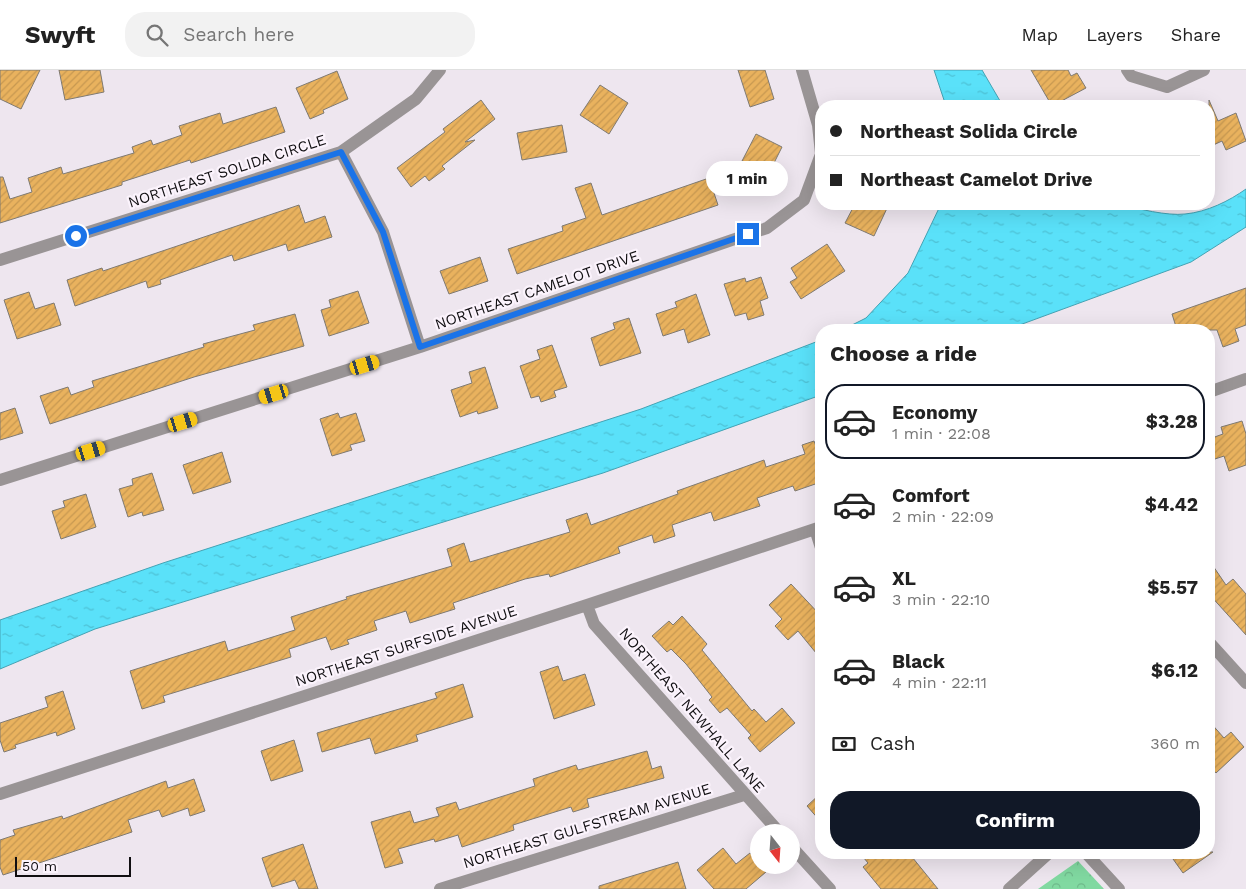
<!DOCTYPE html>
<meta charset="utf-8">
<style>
body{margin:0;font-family:"Work Sans",sans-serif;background:#f2f2f2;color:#222;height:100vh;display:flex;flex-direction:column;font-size:19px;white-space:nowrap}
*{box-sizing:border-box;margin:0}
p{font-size:16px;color:#767676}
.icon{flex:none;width:28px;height:28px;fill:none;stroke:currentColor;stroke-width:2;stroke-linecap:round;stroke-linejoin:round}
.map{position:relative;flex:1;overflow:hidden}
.drawer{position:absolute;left:815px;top:254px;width:400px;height:535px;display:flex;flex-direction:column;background:#fff;border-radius:20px;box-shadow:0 5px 20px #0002}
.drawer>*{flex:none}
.hud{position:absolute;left:815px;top:30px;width:400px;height:110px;border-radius:20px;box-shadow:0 5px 20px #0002;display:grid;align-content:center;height:110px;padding:0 15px;background:#fff}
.needle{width:32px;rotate:163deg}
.controls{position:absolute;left:750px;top:754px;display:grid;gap:10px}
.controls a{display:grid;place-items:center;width:50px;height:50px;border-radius:50%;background:#fff;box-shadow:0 5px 20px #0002;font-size:25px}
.scale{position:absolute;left:15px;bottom:12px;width:116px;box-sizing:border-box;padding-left:5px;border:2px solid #100e11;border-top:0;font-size:14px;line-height:18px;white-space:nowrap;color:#100e11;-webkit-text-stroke:4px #fbf3fc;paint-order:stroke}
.end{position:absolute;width:22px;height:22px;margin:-11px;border:6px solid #1a73e8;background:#fff;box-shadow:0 0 0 2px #fff}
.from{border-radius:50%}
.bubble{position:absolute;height:35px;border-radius:18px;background:#fff;box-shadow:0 5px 20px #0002;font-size:16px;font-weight:700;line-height:35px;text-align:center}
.car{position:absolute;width:15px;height:30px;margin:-15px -8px;border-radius:6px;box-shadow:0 0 4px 1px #0007;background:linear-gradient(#f5c518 24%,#345 0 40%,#f5c518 0 76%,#345 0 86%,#f5c518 0)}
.hud b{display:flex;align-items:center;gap:18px;height:48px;font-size:19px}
.hud b+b{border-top:1px solid #e0e0e0}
.hud i{width:12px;height:12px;background:#222}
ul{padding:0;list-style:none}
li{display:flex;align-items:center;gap:15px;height:75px;margin:0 10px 8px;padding:0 5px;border:2px solid transparent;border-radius:20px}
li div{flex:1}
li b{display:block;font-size:19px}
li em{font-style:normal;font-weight:700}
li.on{border-color:#111827}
li>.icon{width:45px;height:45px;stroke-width:1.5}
h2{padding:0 15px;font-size:22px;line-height:60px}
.pay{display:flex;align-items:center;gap:12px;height:55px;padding:0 15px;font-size:19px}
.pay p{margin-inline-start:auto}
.primary-button{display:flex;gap:10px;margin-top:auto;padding:10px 15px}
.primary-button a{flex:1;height:58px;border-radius:20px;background:#111827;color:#fff;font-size:20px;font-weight:700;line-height:58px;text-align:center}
header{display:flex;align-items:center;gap:30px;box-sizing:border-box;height:70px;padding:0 25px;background:#fff;border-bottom:1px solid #e0e0e0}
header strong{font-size:24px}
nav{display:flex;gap:28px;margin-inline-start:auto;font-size:18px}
.search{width:350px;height:45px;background:#f2f2f2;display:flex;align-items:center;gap:12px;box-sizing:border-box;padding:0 18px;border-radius:20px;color:#767676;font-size:19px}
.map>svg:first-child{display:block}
.forest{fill:url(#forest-crowns)}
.water{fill:url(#water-ripples);stroke:#44a2b3}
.building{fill:url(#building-hatch);stroke:#7f7a72}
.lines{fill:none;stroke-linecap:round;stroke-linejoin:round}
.minor{stroke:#999495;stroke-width:12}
.route{stroke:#1a73e8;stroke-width:6}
.labels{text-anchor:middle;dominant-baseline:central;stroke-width:4.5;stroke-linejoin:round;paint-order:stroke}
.street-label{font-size:15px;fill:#100e11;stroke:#fbf3fc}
</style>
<header>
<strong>Swyft</strong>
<div class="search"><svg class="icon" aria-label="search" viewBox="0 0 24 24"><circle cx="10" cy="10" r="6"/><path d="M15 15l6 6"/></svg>Search here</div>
<nav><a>Map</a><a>Layers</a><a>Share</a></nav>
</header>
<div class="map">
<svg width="1246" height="819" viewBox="0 0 1246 819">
<defs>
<pattern id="forest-crowns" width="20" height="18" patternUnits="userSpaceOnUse" patternTransform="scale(1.25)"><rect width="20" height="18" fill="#81d9a1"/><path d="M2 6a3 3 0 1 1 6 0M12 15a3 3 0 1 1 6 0" fill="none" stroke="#6eb98a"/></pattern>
<pattern id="water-ripples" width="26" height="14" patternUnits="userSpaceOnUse" patternTransform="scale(1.25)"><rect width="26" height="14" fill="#5ae1f9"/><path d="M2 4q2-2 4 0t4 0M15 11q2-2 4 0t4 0" fill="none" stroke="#4dc0d4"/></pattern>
<pattern id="building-hatch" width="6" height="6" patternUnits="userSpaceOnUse" patternTransform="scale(1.25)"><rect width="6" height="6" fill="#e9b25e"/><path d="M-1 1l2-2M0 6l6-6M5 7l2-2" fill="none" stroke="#c79851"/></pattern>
</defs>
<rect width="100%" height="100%" fill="#eee6ef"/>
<path class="forest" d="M1078,791L1104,819H1038Z"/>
<path class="water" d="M934,0H982L1003,36H946Z
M1246,119V157L1191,192L1006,260H842L866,248L908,203L941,134H1120C1138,139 1167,146 1185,144C1207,142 1229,131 1246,119Z
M821,270V325L603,403L95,559L0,599V550L163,493L641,339Z"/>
<path class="building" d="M0,0H40L21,39L0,29Z
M59,0H100L104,22L65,30Z
M738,0H765L774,29L750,37Z
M1031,0H1068L1071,6L1077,3L1086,18L1052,36Z
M337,1L348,29L323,40L324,43L310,49L296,18Z
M600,15L628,33L609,64L580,45Z
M481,30L495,49L465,72L475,70L442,96L445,99L429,111L425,106L411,117L397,98L445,62L443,59Z
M1209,30L1218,51L1236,43L1246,71L1226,80L1222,71L1209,77Z
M276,37L285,62L191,93L190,90L122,112V115L0,153V107H3L10,129L32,122L28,108L61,97L63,104L134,83L132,77L151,70L153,75L182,65L179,56L220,43L223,54Z
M562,55L567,82L522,90L517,63Z
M756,64L782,77L764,113L741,102L746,92L742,91Z
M709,108L718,135L517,204L508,179L563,161L562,156L586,148L575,118L591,113L602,145Z
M855,134H889L874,166L845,153Z
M299,135L305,153L325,146L332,167L288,181L286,174L234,191L232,185L160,210L161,214L148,218L146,211L75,236L67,210L102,198L103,201Z
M827,174L845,201L801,229L790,212L797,208L791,198Z
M480,187L488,211L449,224L440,201Z
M761,207L768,228L760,231L764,245L748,250L746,243L735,246L724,214L745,208L746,212Z
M1246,218V255L1235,259L1239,271L1223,277L1217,260H1177L1172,244Z
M358,221L369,253L329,266L321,240L331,237L329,230Z
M29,222L35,239L54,233L61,255L17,269L4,230Z
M696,224L710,265L688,273L684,259L663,266L656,244L677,237L675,232Z
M295,244L304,276L194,307L50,354L40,326L68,317L71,325L94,317L92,311L204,277L203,274L255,260L253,255Z
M629,248L641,283L600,296L591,268L615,259L613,253Z
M552,275L567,317L554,321L556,327L541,332L539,326L531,328L520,296L540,289L537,280Z
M485,297L498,338L478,344L477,341L460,347L451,320L472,313L469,302Z
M15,338L23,363L0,370V343Z
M338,343L340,348L356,343L365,371L350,375L352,380L332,386L320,349Z
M1242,351L1246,364V395L1229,401L1224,386L1209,391V369L1223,364L1221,357Z
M814,371L817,379L821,378V412L795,421L793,416L757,428L760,436L714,451L711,442L672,455L675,466L654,473L652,465L618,477L620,483L550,507L549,504L525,509L453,533L455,539L410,553L406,541L374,551L377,560L347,570L349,574L331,580L326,567L289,579L291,587L163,626L165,632L142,639L130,601L225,571L228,581L295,560L291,547L347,529L346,527L452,496L447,479L464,473L470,492L570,462L566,450L587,443L591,455L678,424L677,421L764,390L766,397L805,384L802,375Z
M222,382L231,412L193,424L183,395Z
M152,403L164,440L143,446L142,442L128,447L119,419L133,415L132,409Z
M86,424L96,457L61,469L52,441L65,437L63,431Z
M1209,490L1226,515L1233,509L1246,524V565L1209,524Z
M791,514L821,546V589L798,561L788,570L775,556L782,549L769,535Z
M682,546L707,574L702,580L752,641L754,639L766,652L782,638L795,653L760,682L748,668L751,665L727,638L720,643L709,630L712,627L686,594L671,579L667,582L652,566L669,551L673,555Z
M558,596L563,611L585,604L595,635L554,649L540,602Z
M463,614L473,647L416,665L418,671L375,684L370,668L322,682L317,663L437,628L435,623Z
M63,621L75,659L57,666L56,662L15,675L16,678L4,682L0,670V653L48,637L45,627Z
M1209,651L1224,668L1231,662L1244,677L1216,703L1209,695Z
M294,670L303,701L271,711L261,681Z
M647,681L652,699L661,696L664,708L587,729L589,737L573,742L571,737L513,755L514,760L462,777L458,765L435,772L434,769L398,779L403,793L385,798L371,752L410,741L414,753L439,746L436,738L456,732L459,740L535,716L533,709L576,695L578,700Z
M194,709L205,741L190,746L188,738L162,747L159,740L128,750L132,762L3,805L0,797V770L15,765L13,760L62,746L63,749L166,711L168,718Z
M821,723V752L807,736Z
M303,774L318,819H299L295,810L272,817L262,788Z
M723,778L736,794L750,783L766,802L746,819H714L697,800Z
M859,782H908L938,819H881L863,797L868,793Z
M1168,782H1213L1183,803Z
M678,792L686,819H599V816Z"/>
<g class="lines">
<path class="minor" d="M1127,0L1131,6L1167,17L1204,0
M341,82L383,162L420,277
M0,190L341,82L416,29L440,0
M1209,322L1246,309
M0,410L420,277L767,158L804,130L821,84L818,55L802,0
M815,459L821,478
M587,535L594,554L779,762
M1209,572L1246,613
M0,724L587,535L821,457
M791,776L830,819
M1085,782L1119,819
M440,819L744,725
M1009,819L1050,782"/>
</g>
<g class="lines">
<path class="route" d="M76,166L341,82L383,162L420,277L748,164"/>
</g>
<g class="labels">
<g class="street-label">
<text transform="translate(227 101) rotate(-18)">NORTHEAST SOLIDA CIRCLE</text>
<text transform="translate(537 220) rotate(-19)">NORTHEAST CAMELOT DRIVE</text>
<text transform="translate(406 576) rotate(-18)">NORTHEAST SURFSIDE AVENUE</text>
<text transform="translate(692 640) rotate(49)">NORTHEAST NEWHALL LANE</text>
<text transform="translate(587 756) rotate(-17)">NORTHEAST GULFSTREAM AVENUE</text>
</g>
</g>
</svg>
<div class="controls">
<a><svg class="needle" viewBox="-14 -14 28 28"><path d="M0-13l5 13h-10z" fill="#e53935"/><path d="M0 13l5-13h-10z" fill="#767676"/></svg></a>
</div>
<div class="scale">50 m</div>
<i class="end from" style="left:76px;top:166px"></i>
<i class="end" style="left:748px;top:164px"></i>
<div class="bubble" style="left:706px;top:91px;width:82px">1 min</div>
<i class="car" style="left:365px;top:295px;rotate:73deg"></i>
<i class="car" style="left:274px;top:324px;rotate:253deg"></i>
<i class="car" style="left:183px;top:352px;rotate:73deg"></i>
<i class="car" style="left:91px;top:381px;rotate:73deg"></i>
<div class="hud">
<b><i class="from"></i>Northeast Solida Circle</b>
<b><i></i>Northeast Camelot Drive</b>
</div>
<section class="drawer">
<h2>Choose a ride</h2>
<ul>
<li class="on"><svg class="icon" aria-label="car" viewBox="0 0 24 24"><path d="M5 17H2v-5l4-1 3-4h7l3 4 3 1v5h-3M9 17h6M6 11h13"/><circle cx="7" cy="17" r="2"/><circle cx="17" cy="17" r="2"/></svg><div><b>Economy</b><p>1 min · 22:08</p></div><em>$3.28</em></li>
<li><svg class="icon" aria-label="car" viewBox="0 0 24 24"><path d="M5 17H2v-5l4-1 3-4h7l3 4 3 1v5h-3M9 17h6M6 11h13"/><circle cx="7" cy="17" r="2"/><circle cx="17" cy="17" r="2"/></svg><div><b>Comfort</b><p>2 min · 22:09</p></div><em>$4.42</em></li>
<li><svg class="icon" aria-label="car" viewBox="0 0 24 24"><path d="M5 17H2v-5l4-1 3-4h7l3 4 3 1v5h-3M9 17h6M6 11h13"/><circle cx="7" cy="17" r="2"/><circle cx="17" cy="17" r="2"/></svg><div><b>XL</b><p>3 min · 22:10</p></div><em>$5.57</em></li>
<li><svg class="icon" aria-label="car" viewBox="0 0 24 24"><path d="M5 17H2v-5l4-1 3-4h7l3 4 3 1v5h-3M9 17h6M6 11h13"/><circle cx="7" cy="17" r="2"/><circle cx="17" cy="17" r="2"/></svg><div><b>Black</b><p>4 min · 22:11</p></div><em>$6.12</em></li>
</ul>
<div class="pay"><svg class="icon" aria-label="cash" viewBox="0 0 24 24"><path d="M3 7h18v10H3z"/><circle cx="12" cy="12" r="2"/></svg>Cash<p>360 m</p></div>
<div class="primary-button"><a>Confirm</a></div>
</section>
</div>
